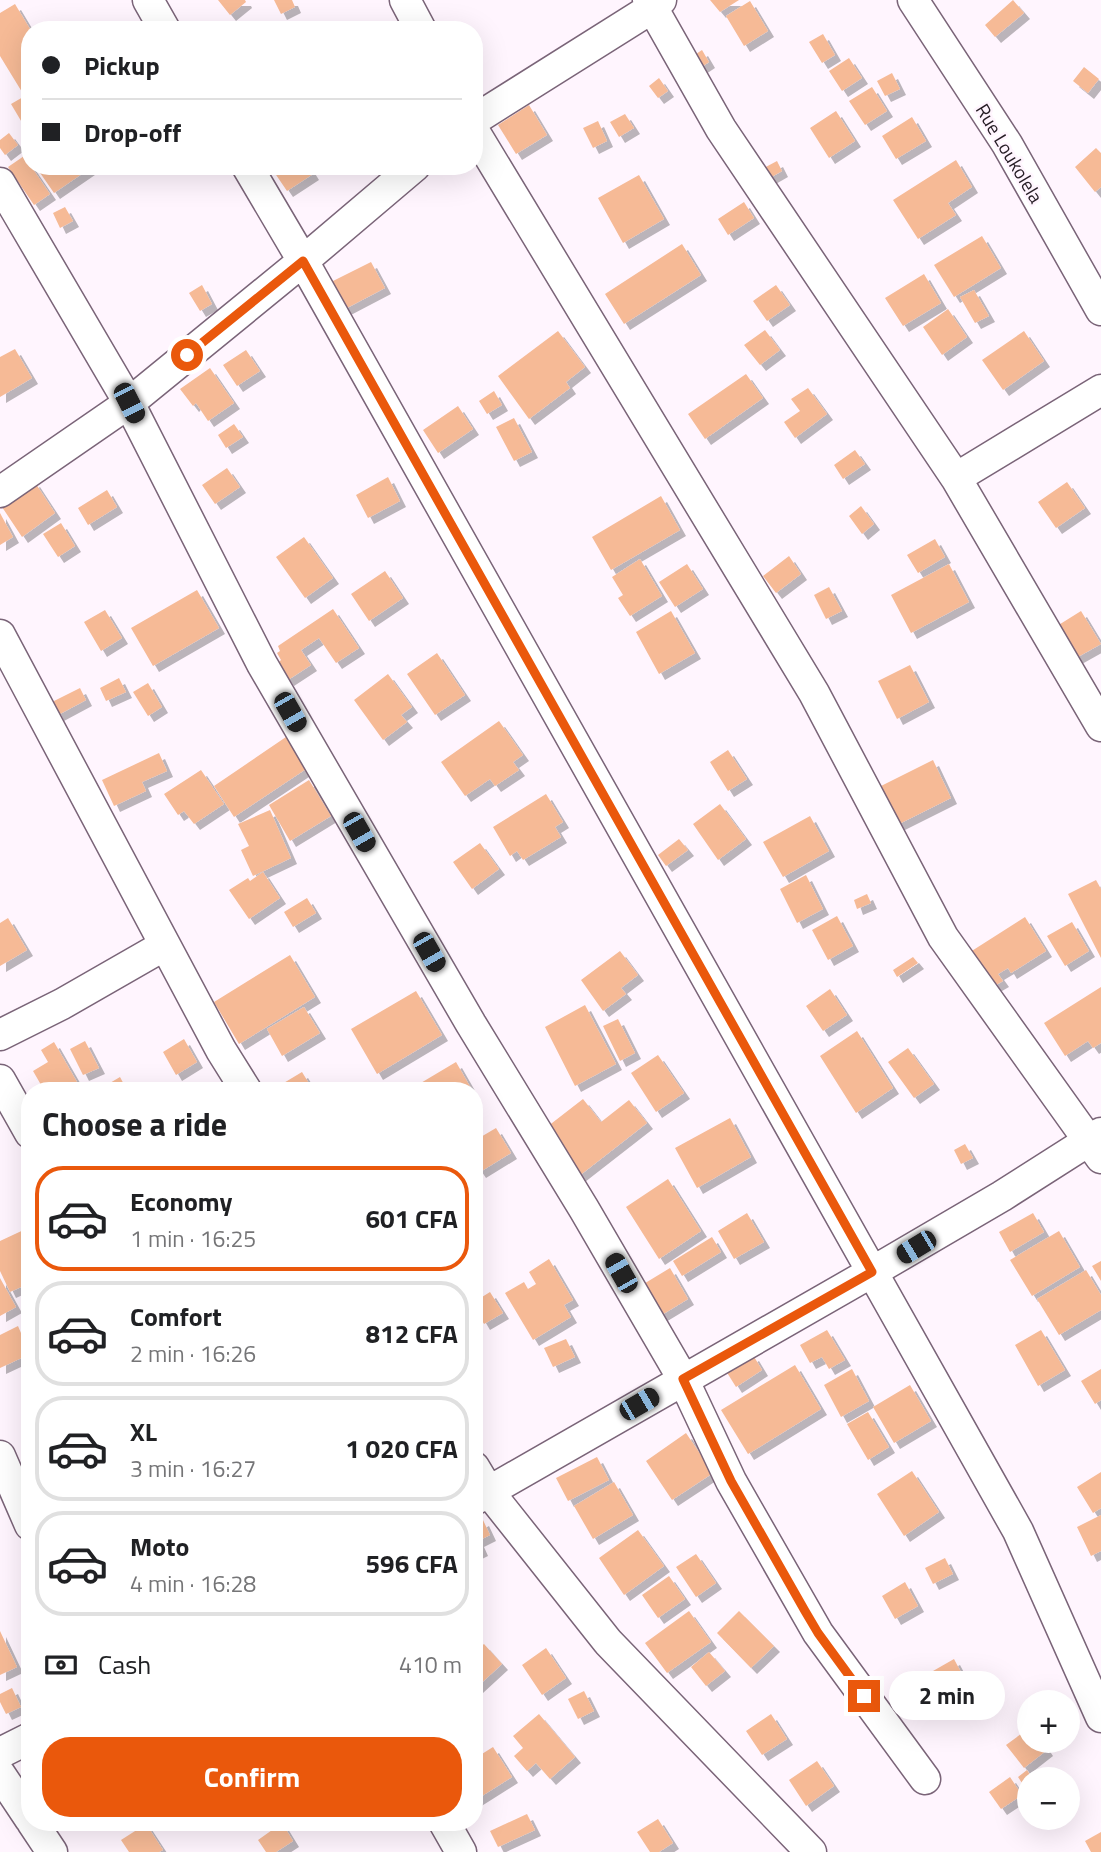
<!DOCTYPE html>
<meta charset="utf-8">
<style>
body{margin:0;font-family:"Titillium Web",sans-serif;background:#f2f2f2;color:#202124;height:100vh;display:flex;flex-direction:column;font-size:26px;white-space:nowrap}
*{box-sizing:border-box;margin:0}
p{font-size:23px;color:#757577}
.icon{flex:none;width:38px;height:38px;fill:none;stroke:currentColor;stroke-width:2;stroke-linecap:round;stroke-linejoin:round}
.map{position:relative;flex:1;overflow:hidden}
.panel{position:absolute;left:21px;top:1082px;width:462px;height:749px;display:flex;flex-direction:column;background:#fff;border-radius:28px;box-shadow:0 7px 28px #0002}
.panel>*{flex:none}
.top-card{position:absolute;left:21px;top:21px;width:462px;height:154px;border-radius:28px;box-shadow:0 7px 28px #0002;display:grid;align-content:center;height:154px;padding:0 21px;background:#fff}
.fabs{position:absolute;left:1017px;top:1690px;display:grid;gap:14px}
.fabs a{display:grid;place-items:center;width:63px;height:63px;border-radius:50%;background:#fff;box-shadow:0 7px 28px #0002;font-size:35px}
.end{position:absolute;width:32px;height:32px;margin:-16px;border:9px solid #ea580c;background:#fff;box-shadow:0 0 0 4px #fff}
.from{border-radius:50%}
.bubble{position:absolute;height:49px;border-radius:24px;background:#fff;box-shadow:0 7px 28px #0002;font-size:23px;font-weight:700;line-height:49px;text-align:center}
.car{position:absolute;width:21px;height:42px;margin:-21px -10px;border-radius:9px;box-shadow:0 0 5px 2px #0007;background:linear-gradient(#222 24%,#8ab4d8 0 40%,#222 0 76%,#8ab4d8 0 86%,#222 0)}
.top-card b{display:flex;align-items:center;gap:24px;height:66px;font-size:26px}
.top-card b+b{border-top:2px solid #e0e0e0}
.top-card i{width:18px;height:18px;background:#202124}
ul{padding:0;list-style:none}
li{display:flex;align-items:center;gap:21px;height:105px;margin:0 14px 10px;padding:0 7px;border:4px solid #e0e0e0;border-radius:28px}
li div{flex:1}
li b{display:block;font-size:26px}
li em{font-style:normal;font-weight:700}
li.active{border-color:#ea580c}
li>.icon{width:63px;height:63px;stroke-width:1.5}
h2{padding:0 21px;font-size:32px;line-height:84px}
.pay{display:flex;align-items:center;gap:18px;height:77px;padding:0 21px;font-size:26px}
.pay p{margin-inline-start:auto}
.button{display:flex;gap:14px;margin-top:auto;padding:14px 21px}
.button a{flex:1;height:80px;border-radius:28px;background:#ea580c;color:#fff;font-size:28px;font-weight:700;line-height:80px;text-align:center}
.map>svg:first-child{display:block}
.building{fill:#f6ba96;filter:url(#shadow)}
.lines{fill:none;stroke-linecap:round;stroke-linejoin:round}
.minor-casing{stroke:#7a6478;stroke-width:33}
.minor{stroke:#fff;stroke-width:30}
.route{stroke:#ea580c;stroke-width:9}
.labels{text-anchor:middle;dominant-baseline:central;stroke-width:5;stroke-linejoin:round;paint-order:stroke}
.street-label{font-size:19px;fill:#251c24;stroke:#fff5fe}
</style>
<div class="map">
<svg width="1101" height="1852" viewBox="0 0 1101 1852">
<defs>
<filter id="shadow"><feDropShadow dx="6" dy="6" stdDeviation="0" flood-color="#0004"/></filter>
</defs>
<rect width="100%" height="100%" fill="#fff5fe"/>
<path class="building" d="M218,0H245L246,2L230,15Z
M274,0H292L295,7L281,14Z
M710,0H739L720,12Z
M1013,0L1024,13L995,37L985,25Z
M750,1L768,31L744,46L726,16Z
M15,4L30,29V88L22,92L0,56V13Z
M823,34L835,55L822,63L809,42Z
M702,50L709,62L697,70L690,58Z
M849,58L862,78L842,91L829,71Z
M1084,67L1099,79L1088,93L1073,81Z
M892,73L900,89L885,96L877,81Z
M659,78L668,91L658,98L649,86Z
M872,87L887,111L865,125L849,101Z
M30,93V136L11,104Z
M529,105L547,135L516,154L498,125Z
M836,111L855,141L829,158L810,128Z
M625,114L634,128L619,137L610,122Z
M912,117L926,141L896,159L882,136Z
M598,121L607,141L593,148L583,128Z
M9,133L18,145L5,155L0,148V140Z
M1096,148L1101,153V187L1095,192L1075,167Z
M24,156L50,194L34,205L8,167Z
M956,160L972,187L948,203L956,215L918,239L893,200Z
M777,161L782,171L768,179L762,169Z
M38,166H87L89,169L54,193L36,167Z
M270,166H308L313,174L287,191Z
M639,175L664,219L623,243L598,198Z
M744,202L754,218L728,235L718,219Z
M65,207L73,221L60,228L53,213Z
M982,236L1001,268L954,297L934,265Z
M682,244L701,275L624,324L605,294Z
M371,262L385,288L343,310L329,283Z
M924,274L941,303L903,326L885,298Z
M202,285L212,304L200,311L189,293Z
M776,285L790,305L767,321L753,301Z
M974,290L989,316L975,323L960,297Z
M948,309L967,337L942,355L923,327Z
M765,330L780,350L760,365L744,345Z
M558,331L585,367L566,382L570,388L529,419L498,376Z
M1024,331L1044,361L1003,390L982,360Z
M15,349L32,378L0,397V357Z
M246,350L260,371L237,386L223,365Z
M210,368L234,403L208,421L196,403L193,406L180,389Z
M746,374L763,398L705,439L688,414Z
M808,388L827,414L795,438L784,422L800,411L791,399Z
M494,391L502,405L487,414L479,401Z
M458,406L473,429L438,453L423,430Z
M514,418L532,452L514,461L496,427Z
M234,424L243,437L226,448L218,435Z
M855,450L865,464L843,479L834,465Z
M227,468L240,487L215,504L202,485Z
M388,477L400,501L368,518L356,495Z
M34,481L55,513L22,537L0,504Z
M1067,482L1085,508L1056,528L1038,502Z
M107,490L117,507L88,525L78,508Z
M661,496L680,530L611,570L592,537Z
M861,506L874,524L862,534L849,516Z
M0,513L13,537L0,545Z
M61,523L75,546L58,557L43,534Z
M304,537L333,578L305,598L276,557Z
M935,539L945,557L918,573L907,555Z
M789,556L801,574L776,593L763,576Z
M640,559L662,596L630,616L618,598L623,595L612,577Z
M687,564L703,589L675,607L659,582Z
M949,564L969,602L911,633L891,595Z
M385,571L403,598L369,621L351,594Z
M829,587L842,611L826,619L814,595Z
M197,590L219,628L153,666L131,628Z
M333,609L359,648L336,663L319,638L301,650L311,665L288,680L277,664L281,660L277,653L280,651L278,646Z
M105,610L122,638L101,651L84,622Z
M671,611L695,653L659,674L636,632Z
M1081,611L1101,644L1076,658L1057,626Z
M437,653L465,695L435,715L407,674Z
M910,665L929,702L897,719L878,681Z
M388,674L412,707L401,715L407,722L383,740L354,700Z
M119,678L126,692L106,701L100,688Z
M148,683L162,707L148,716L133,692Z
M80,688L86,700L58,715L52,702Z
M499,721L523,755L513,762L519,770L495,786L490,779L465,796L441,762Z
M286,737L306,769L234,817L214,786Z
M728,750L747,779L728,791L710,762Z
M159,753L167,771L142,782L146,791L114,806L102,780Z
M933,760L951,798L897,825L879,787Z
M201,770L224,804L194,824L184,811L178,815L164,794Z
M309,780L331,816L290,841L269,805Z
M546,794L563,822L555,827L561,837L523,860L517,851L510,856L493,827Z
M720,804L746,839L718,860L693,824Z
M270,810L291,858L253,876L241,850L249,846L238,824Z
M810,816L829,851L783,877L763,842Z
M679,839L688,850L666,866L658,855Z
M480,843L499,869L472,889L453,862Z
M263,872L280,898L249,919L229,890L248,878L250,881Z
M806,875L823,909L797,923L780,889Z
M1096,880L1101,889V958L1068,894Z
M867,894L871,903L857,909L854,900Z
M307,898L316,913L293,927L284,912Z
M837,916L853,946L828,960L812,930Z
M1025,917L1046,951L1011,973L1008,968L998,974L1003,981L989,989L967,954Z
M8,918L27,950L0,966V923Z
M1072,922L1089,951L1065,966L1047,936Z
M620,951L638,975L621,988L626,994L603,1011L581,980Z
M290,955L315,997L239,1044L214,1002Z
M913,957L918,963L897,977L893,970Z
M1101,987V1043L1093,1048L1088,1041L1065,1056L1044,1023Z
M830,989L847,1015L823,1031L806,1006Z
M416,991L442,1035L377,1074L351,1029Z
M585,1005L616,1064L575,1086L545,1027Z
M304,1007L320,1033L282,1056L267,1029Z
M618,1019L635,1053L620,1061L603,1026Z
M857,1031L893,1088L856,1113L820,1056Z
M184,1039L197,1062L176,1075L163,1052Z
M85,1041L99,1068L83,1075L70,1049Z
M54,1042L81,1089L79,1090H44L33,1071L48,1062L41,1050Z
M908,1048L934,1084L914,1098L888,1062Z
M658,1055L684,1093L656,1112L631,1073Z
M456,1062L472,1090H409Z
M302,1072L313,1090H279L277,1087Z
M120,1077L127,1090H98Z
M583,1099L601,1122L629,1100L647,1123L579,1176L543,1130Z
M730,1118L751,1157L697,1188L675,1148Z
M496,1128L511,1153L480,1172L474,1163V1141Z
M965,1144L973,1158L961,1164L954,1150Z
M668,1179L701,1231L659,1259L626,1207Z
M747,1213L764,1242L734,1259L718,1231Z
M1033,1213L1044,1232L1010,1252L999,1232Z
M30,1227V1283L10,1292L0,1271V1241Z
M1059,1231L1080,1267L1032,1296L1010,1260Z
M712,1237L721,1252L682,1276L673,1261Z
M549,1259L573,1300L564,1305L571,1317L533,1340L505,1293L524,1282L528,1289L536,1284L529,1272Z
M1101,1261V1281L1092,1266Z
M670,1268L688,1299L655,1319L637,1288Z
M1086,1270L1101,1295V1310L1059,1335L1037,1299Z
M0,1278L16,1307L0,1316Z
M490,1292L503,1313L484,1324L474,1307V1302Z
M18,1326L30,1354L0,1368V1335Z
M827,1330L845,1360L829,1369L822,1357L810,1363L800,1345Z
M1041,1330L1065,1370L1038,1386L1015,1345Z
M566,1339L575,1357L553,1367L544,1348Z
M753,1355L762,1370L736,1387L726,1371Z
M795,1365L821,1409L748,1454L721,1410Z
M852,1369L869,1401L841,1417L824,1385Z
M1101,1369V1400L1095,1404L1081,1381Z
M910,1385L931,1421L894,1443L873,1407Z
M868,1412L889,1447L868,1460L847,1424Z
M686,1433L713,1473L672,1500L646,1461Z
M597,1457L609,1480L568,1501L556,1478Z
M912,1471L939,1512L904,1536L877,1494Z
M1101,1472V1508L1093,1513L1077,1487Z
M614,1482L633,1515L593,1539L574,1506Z
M1101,1515V1551L1091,1556L1077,1527Z
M483,1520L490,1535L478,1541L482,1550L474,1554V1525Z
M638,1530L664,1566L624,1595L599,1558Z
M696,1554L716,1583L696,1597L676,1567Z
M945,1558L953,1574L933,1584L925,1568Z
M669,1576L685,1599L658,1618L642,1595Z
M905,1582L918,1606L895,1619L882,1596Z
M689,1611L711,1642L667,1673L645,1643Z
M739,1611L774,1646L751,1668L717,1633Z
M0,1631L17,1667L0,1675Z
M484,1644L502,1664L477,1687L474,1683V1652Z
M546,1648L566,1678L542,1695L522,1665Z
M709,1652L725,1671L706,1686L691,1667Z
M954,1659L963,1676L952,1682L956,1689L939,1698L926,1675Z
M12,1688L21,1707L6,1714L0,1702V1694Z
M584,1691L594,1711L578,1719L568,1699Z
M539,1714L575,1757L550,1779L536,1763L527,1771L514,1756L523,1748L513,1736Z
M771,1714L787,1739L762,1755L746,1731Z
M1029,1728V1741H1041L1047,1750L1024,1768L1006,1745Z
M493,1747L512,1777L474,1801V1759Z
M817,1761L834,1786L806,1806L789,1780Z
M1027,1770L1033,1779L1029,1780L1024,1786L1018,1777Z
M1010,1777L1022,1795L1001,1809L989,1792Z
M527,1814L535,1830L498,1847L490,1831Z
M658,1819L673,1843L659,1852H650L637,1832Z
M282,1823L293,1841L276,1852H266L258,1840Z
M146,1824L163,1850L159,1852H129L121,1840Z
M1101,1832V1852H1091L1085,1841Z"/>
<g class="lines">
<defs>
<path id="minor" d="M148,0L165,30
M405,0L421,30
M648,0L721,129L956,478L1101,726
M913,0L1007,144L1101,310
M474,120L652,8L661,0
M474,131L814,693L943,937L1101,1158
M247,166L303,261L1018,1531L1101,1717
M0,183L129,403L262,664L471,1024L584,1209L683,1379L731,1481L818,1633L925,1779
M956,478L1101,390
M0,492L129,403L303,261L415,166
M0,635L221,1050L246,1090
M0,1035L62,1004L165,945
M0,1080L30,1133
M0,1456L30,1525
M474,1467L489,1492L608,1642L811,1852
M474,1500L872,1272L1002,1196L1101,1133
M0,1753L30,1738
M0,1774L30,1819
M32,1822L52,1852
M444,1822L461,1852"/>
</defs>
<use href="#minor" class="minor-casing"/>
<use href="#minor" class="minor"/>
</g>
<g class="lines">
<path class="route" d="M187,355L303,261L872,1272L683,1379L731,1481L805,1611L818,1633L864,1696"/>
</g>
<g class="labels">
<g class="street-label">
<text transform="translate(1010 153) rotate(59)">Rue Loukolela</text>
</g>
</g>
</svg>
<div class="fabs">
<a>+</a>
<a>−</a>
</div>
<i class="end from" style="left:187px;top:355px"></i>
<i class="end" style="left:864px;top:1696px"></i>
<div class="bubble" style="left:889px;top:1671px;width:116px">2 min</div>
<i class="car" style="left:129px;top:403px;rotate:153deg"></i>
<i class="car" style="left:290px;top:712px;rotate:150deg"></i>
<i class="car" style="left:359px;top:832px;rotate:150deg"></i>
<i class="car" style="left:429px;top:952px;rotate:150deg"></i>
<i class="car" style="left:916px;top:1247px;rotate:239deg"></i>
<i class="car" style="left:621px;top:1273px;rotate:330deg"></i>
<i class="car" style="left:639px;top:1404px;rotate:60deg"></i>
<div class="top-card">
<b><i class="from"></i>Pickup</b>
<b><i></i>Drop-off</b>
</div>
<section class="panel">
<h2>Choose a ride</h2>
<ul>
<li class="active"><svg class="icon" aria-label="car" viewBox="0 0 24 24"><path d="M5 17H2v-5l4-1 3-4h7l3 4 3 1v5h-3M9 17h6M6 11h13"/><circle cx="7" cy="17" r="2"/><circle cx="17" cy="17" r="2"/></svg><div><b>Economy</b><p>1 min · 16:25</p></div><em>601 CFA</em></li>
<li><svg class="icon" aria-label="car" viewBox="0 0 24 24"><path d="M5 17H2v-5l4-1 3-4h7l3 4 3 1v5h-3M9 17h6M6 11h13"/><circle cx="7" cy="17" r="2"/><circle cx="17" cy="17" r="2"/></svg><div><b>Comfort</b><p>2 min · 16:26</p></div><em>812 CFA</em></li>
<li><svg class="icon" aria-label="car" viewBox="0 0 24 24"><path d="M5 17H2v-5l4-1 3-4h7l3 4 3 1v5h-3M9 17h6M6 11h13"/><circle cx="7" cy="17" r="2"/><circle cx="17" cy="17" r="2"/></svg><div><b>XL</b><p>3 min · 16:27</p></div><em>1 020 CFA</em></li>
<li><svg class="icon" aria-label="car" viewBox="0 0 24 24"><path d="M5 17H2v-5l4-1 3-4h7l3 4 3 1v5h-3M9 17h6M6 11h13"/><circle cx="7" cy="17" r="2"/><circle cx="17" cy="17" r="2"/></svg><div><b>Moto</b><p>4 min · 16:28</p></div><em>596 CFA</em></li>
</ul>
<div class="pay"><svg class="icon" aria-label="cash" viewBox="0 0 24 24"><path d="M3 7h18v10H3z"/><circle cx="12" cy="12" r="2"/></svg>Cash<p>410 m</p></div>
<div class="button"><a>Confirm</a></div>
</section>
</div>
